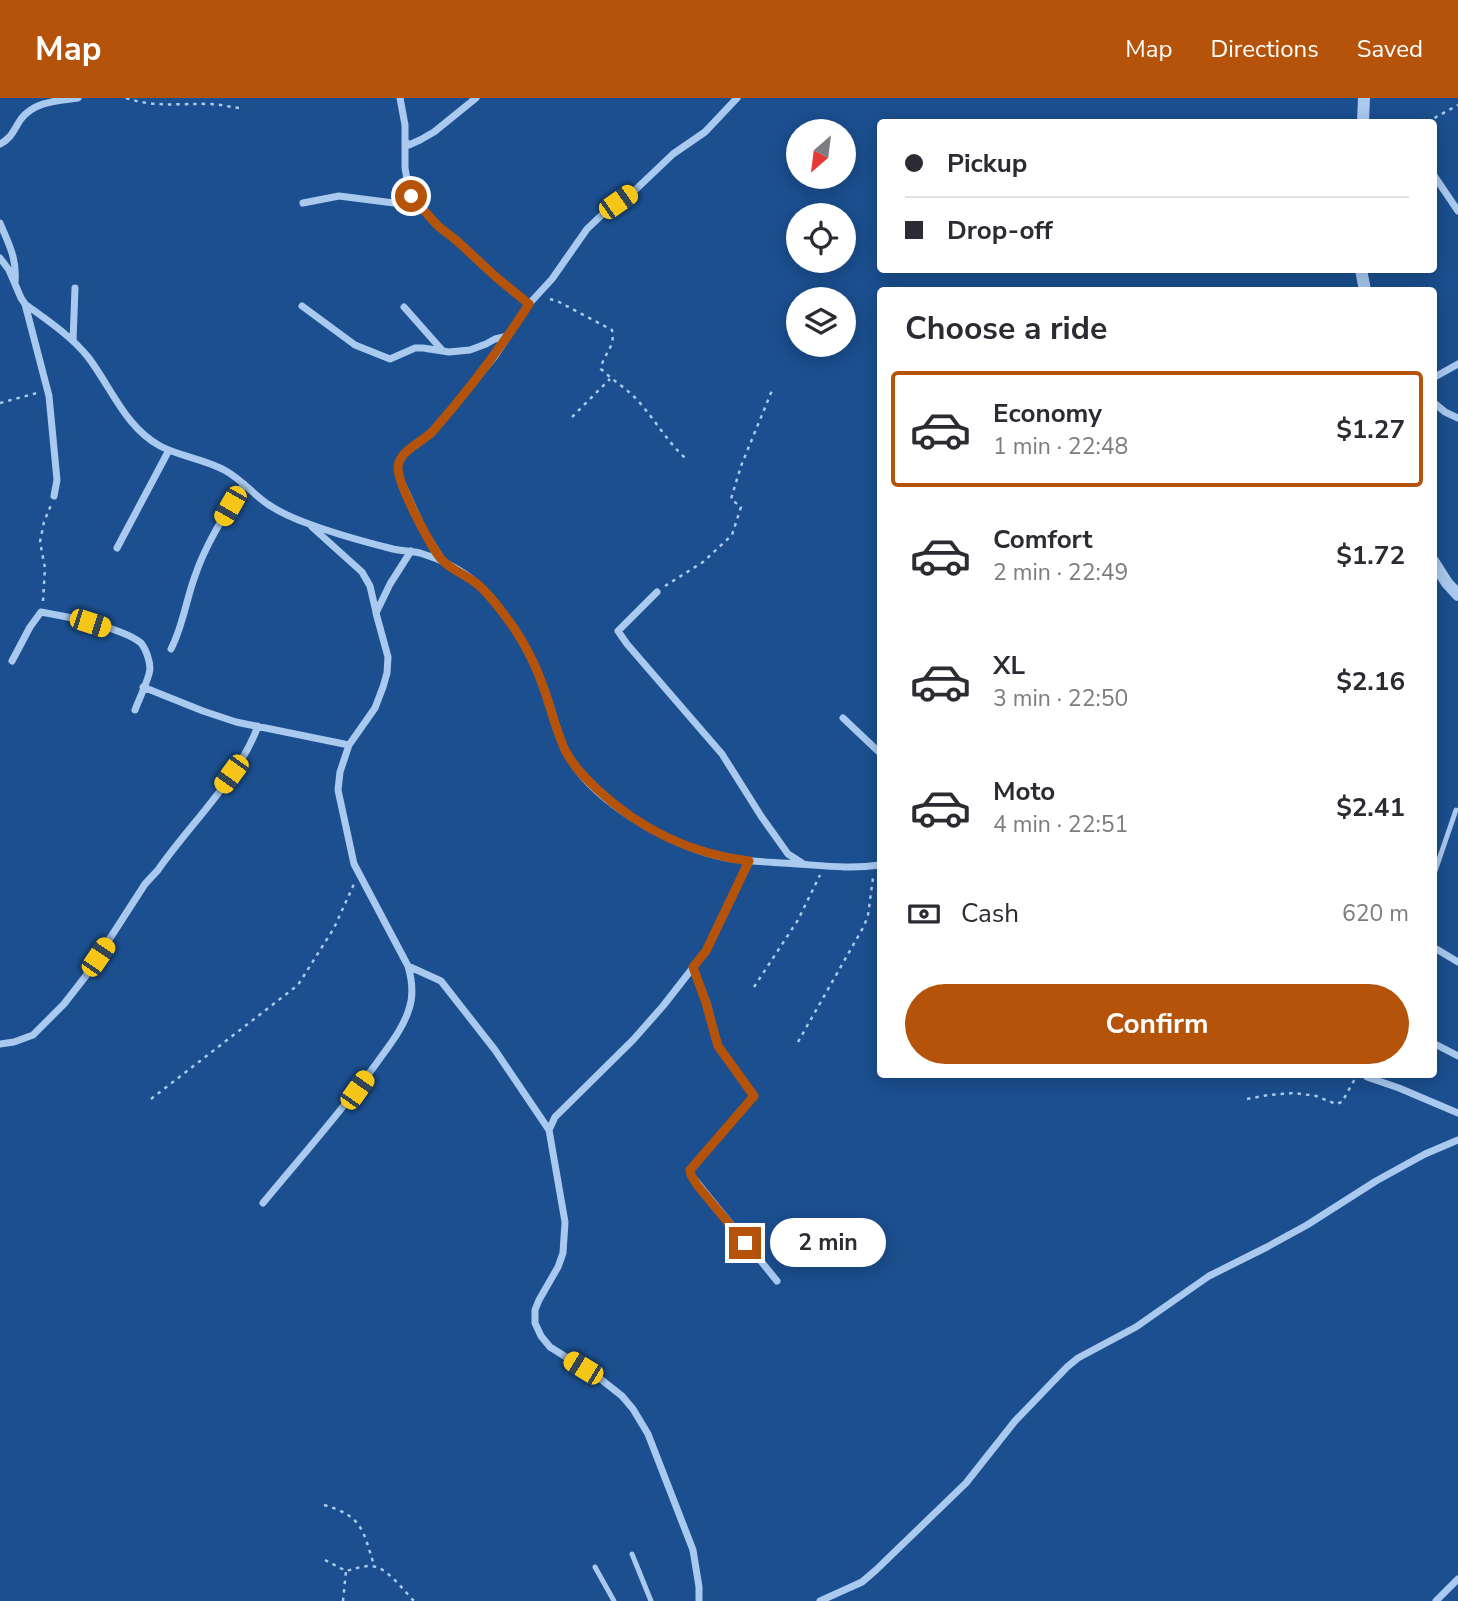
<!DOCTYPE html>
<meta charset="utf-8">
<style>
body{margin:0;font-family:"Nunito Sans",sans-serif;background:#f7f7f7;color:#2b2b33;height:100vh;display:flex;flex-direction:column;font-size:26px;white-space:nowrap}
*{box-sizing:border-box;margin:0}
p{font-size:23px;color:#7c7c81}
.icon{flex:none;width:38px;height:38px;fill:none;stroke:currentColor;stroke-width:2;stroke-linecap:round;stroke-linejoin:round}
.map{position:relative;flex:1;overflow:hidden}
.drawer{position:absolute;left:877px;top:189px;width:560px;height:791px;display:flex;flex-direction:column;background:#fff;border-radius:7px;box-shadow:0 4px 18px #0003}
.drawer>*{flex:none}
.hud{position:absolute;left:877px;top:21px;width:560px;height:154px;border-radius:7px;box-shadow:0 4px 18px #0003;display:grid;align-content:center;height:154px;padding:0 28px;background:#fff}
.needle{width:46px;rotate:208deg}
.controls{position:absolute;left:786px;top:21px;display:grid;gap:14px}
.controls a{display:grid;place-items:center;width:70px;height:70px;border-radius:50%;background:#fff;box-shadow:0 4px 18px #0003;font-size:35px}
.end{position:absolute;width:32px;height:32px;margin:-16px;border:9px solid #b45309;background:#fff;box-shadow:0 0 0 4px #fff}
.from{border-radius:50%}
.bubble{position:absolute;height:49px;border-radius:24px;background:#fff;box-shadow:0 4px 18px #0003;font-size:23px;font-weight:700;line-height:49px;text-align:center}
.car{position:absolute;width:21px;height:42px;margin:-21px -10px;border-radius:9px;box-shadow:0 0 5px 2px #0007;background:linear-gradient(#f5c518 24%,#345 0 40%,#f5c518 0 76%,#345 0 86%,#f5c518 0)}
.hud b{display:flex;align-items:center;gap:24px;height:66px;font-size:26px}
.hud b+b{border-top:2px solid #e1e1e2}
.hud i{width:18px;height:18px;background:#2b2b33}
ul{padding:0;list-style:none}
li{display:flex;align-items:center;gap:21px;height:116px;margin:0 14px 10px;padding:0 14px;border:4px solid transparent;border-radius:7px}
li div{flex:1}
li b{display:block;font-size:26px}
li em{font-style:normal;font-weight:700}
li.on{border-color:#b45309}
li>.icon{width:63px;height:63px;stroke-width:1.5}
h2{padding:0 28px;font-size:32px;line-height:84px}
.pay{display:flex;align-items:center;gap:18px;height:77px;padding:0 28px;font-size:26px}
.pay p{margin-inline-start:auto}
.cta{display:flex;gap:14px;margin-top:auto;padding:14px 28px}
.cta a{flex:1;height:80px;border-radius:42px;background:#b45309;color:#fff;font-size:28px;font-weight:700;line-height:80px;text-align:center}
header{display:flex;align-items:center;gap:42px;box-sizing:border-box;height:98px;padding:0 35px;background:#b45309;color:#fff}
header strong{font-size:33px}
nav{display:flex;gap:38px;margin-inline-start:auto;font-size:24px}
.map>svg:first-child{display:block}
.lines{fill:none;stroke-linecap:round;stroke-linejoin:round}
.path{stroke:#a9c9ee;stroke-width:2.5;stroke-dasharray:3.5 5;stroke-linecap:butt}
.service{stroke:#a9c9ee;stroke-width:5}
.minor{stroke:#a9c9ee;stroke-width:7}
.tertiary{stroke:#a9c9ee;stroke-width:12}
.route{stroke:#b45309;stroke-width:9}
</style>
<header>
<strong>Map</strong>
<nav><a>Map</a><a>Directions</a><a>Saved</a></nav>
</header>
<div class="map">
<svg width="1458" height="1503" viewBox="0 0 1458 1503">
<rect width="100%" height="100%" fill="#1b4f8f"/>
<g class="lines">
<path class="path" d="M126,0C157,10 179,5 210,6C220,6 229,9 239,10
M1427,24L1458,7
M550,201L559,204L612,232C616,250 603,255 601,271C613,283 628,291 639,304C655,322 667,343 685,360
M0,305L37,295
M572,319L610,281
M665,488L703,464L732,437L741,409L731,401L741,368L773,290
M43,503L45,470L40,444L44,424L51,407
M754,889L798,822L820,777
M798,944L864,828L868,817L873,780
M151,1001L298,887L334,830L354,786
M1247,1001L1268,997L1294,995L1316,998L1336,1006L1342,1004L1356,979
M324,1407C363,1418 363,1433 374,1467
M325,1462L346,1473C354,1471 362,1468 369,1468C386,1467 403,1492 414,1503
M343,1503L346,1473"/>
<path class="service" d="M1433,779L1456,712
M632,1456L651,1503
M595,1469L614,1503"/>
<path class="minor" d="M400,0L405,27V70L410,98L438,128L456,142L496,179L529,206
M405,43L409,47L420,42L434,34L476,0
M0,46C12,40 14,31 21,21C35,3 58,3 78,0
M1433,76L1458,113
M303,105L339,98L394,105L410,98
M0,125C9,147 17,160 15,184
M0,160L9,172L21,200L25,206C47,222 71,238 88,259C111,289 125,329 160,348C181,359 205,361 226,373C242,382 254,397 269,407C281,415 295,421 309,426C336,436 365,444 393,451C402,453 411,453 420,455C440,461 462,472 478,486C505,510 529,553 543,587C552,609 556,633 566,654C590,703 674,751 727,760C750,764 775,764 798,766C826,768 852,771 880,767
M25,206L49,298L57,382L54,398
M302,208L355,247L390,261L415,250H423L449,254L470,252L486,246L495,241L508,238
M404,209L442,252
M73,243L75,190
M1433,280L1458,266
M1433,304L1445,314L1458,320
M312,429L362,474L370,488L376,514
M117,450L169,352
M443,463L424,433L401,383L398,370L400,361L406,354L431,336L495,258L529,206L552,181L587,131L606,113L631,96L673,56L705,34L737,0
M657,494L618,533L627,546L722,656L761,718L788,756L802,765
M171,551C183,528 186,502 195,478C206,445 226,415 244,386
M12,563L30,529L41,514C65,518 123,530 141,545C146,551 150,563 150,571C149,581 139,601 135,612
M143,589L203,613L236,624L349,647
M843,620L880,655
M1433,849L1458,864
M408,868L441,883L495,952L549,1032
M693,869L707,905L718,948L754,998L690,1072L691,1077L777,1183
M1433,945L1458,958
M0,946L14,944L33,937L64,906L85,879L145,786L158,772C190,726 239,680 258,628
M1367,979L1399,990L1458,1015
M263,1105C301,1059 341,1014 376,966C388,949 403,931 409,911C414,897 412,882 408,868L354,766L338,692L340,674L349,647L375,610L383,589L387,575L388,559L376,515L390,486L411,453
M699,1503V1489L693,1452L648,1336L633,1311L622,1298L598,1279L550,1249L541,1238L535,1225V1212L539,1202L558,1169L563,1155L565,1124L549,1032L555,1019L633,942L663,908L706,853L749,763
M820,1503L862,1484L876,1472L966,1385L1015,1323L1067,1269L1078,1260L1136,1229L1209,1178L1267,1149L1307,1127L1376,1083L1425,1056L1458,1042
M1436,1503L1458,1481"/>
<path class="tertiary" d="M1363,24L1364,0
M1361,172L1365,192
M1433,463L1447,485L1458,497"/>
</g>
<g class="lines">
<path class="route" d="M411,98L438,128L456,142L496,179L529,206C500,251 468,293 433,333C423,344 398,353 398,370C398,387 430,447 441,461C450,471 465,477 476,485C490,496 503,515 514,530C526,548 537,570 544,591C551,611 556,632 565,652C573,668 585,680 598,692C640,731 692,756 749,763L706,853L693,869L706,905L718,948L754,998L690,1072L691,1077L697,1087L745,1145"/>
</g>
</svg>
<div class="controls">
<a><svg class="needle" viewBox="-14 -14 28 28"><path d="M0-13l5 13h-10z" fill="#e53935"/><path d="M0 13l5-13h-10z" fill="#7c7c81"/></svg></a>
<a><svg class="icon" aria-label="locate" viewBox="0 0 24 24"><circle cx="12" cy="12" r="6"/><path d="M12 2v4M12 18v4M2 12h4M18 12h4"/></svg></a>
<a><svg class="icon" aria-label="layers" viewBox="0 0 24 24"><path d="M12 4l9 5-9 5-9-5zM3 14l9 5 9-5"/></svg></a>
</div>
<i class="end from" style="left:411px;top:98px"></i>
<i class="end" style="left:745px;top:1145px"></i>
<div class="bubble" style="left:770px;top:1120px;width:116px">2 min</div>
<i class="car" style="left:618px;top:104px;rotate:55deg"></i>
<i class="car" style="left:230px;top:408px;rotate:210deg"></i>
<i class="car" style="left:90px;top:525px;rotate:108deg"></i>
<i class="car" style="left:231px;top:676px;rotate:216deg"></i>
<i class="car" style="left:98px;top:859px;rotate:34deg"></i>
<i class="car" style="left:357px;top:992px;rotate:35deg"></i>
<i class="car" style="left:583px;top:1270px;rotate:301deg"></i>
<div class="hud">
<b><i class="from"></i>Pickup</b>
<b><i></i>Drop-off</b>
</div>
<section class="drawer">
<h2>Choose a ride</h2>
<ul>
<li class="on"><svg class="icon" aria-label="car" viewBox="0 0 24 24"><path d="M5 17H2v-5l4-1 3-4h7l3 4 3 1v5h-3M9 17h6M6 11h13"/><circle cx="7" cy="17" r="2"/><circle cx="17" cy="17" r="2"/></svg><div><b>Economy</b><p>1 min · 22:48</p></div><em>$1.27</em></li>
<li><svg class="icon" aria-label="car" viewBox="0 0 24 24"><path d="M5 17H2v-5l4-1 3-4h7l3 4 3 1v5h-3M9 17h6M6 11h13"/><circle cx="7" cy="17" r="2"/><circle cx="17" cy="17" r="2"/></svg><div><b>Comfort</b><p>2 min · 22:49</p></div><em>$1.72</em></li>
<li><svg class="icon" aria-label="car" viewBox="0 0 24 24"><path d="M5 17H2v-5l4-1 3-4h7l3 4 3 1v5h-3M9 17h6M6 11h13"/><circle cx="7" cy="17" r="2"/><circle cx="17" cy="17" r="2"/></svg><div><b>XL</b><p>3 min · 22:50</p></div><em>$2.16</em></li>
<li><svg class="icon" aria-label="car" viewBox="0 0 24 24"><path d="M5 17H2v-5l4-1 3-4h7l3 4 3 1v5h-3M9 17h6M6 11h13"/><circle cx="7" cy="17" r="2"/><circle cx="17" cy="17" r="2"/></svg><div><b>Moto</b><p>4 min · 22:51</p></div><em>$2.41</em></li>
</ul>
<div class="pay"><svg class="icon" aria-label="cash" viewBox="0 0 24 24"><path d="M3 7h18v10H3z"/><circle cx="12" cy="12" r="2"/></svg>Cash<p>620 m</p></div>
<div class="cta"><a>Confirm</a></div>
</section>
</div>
